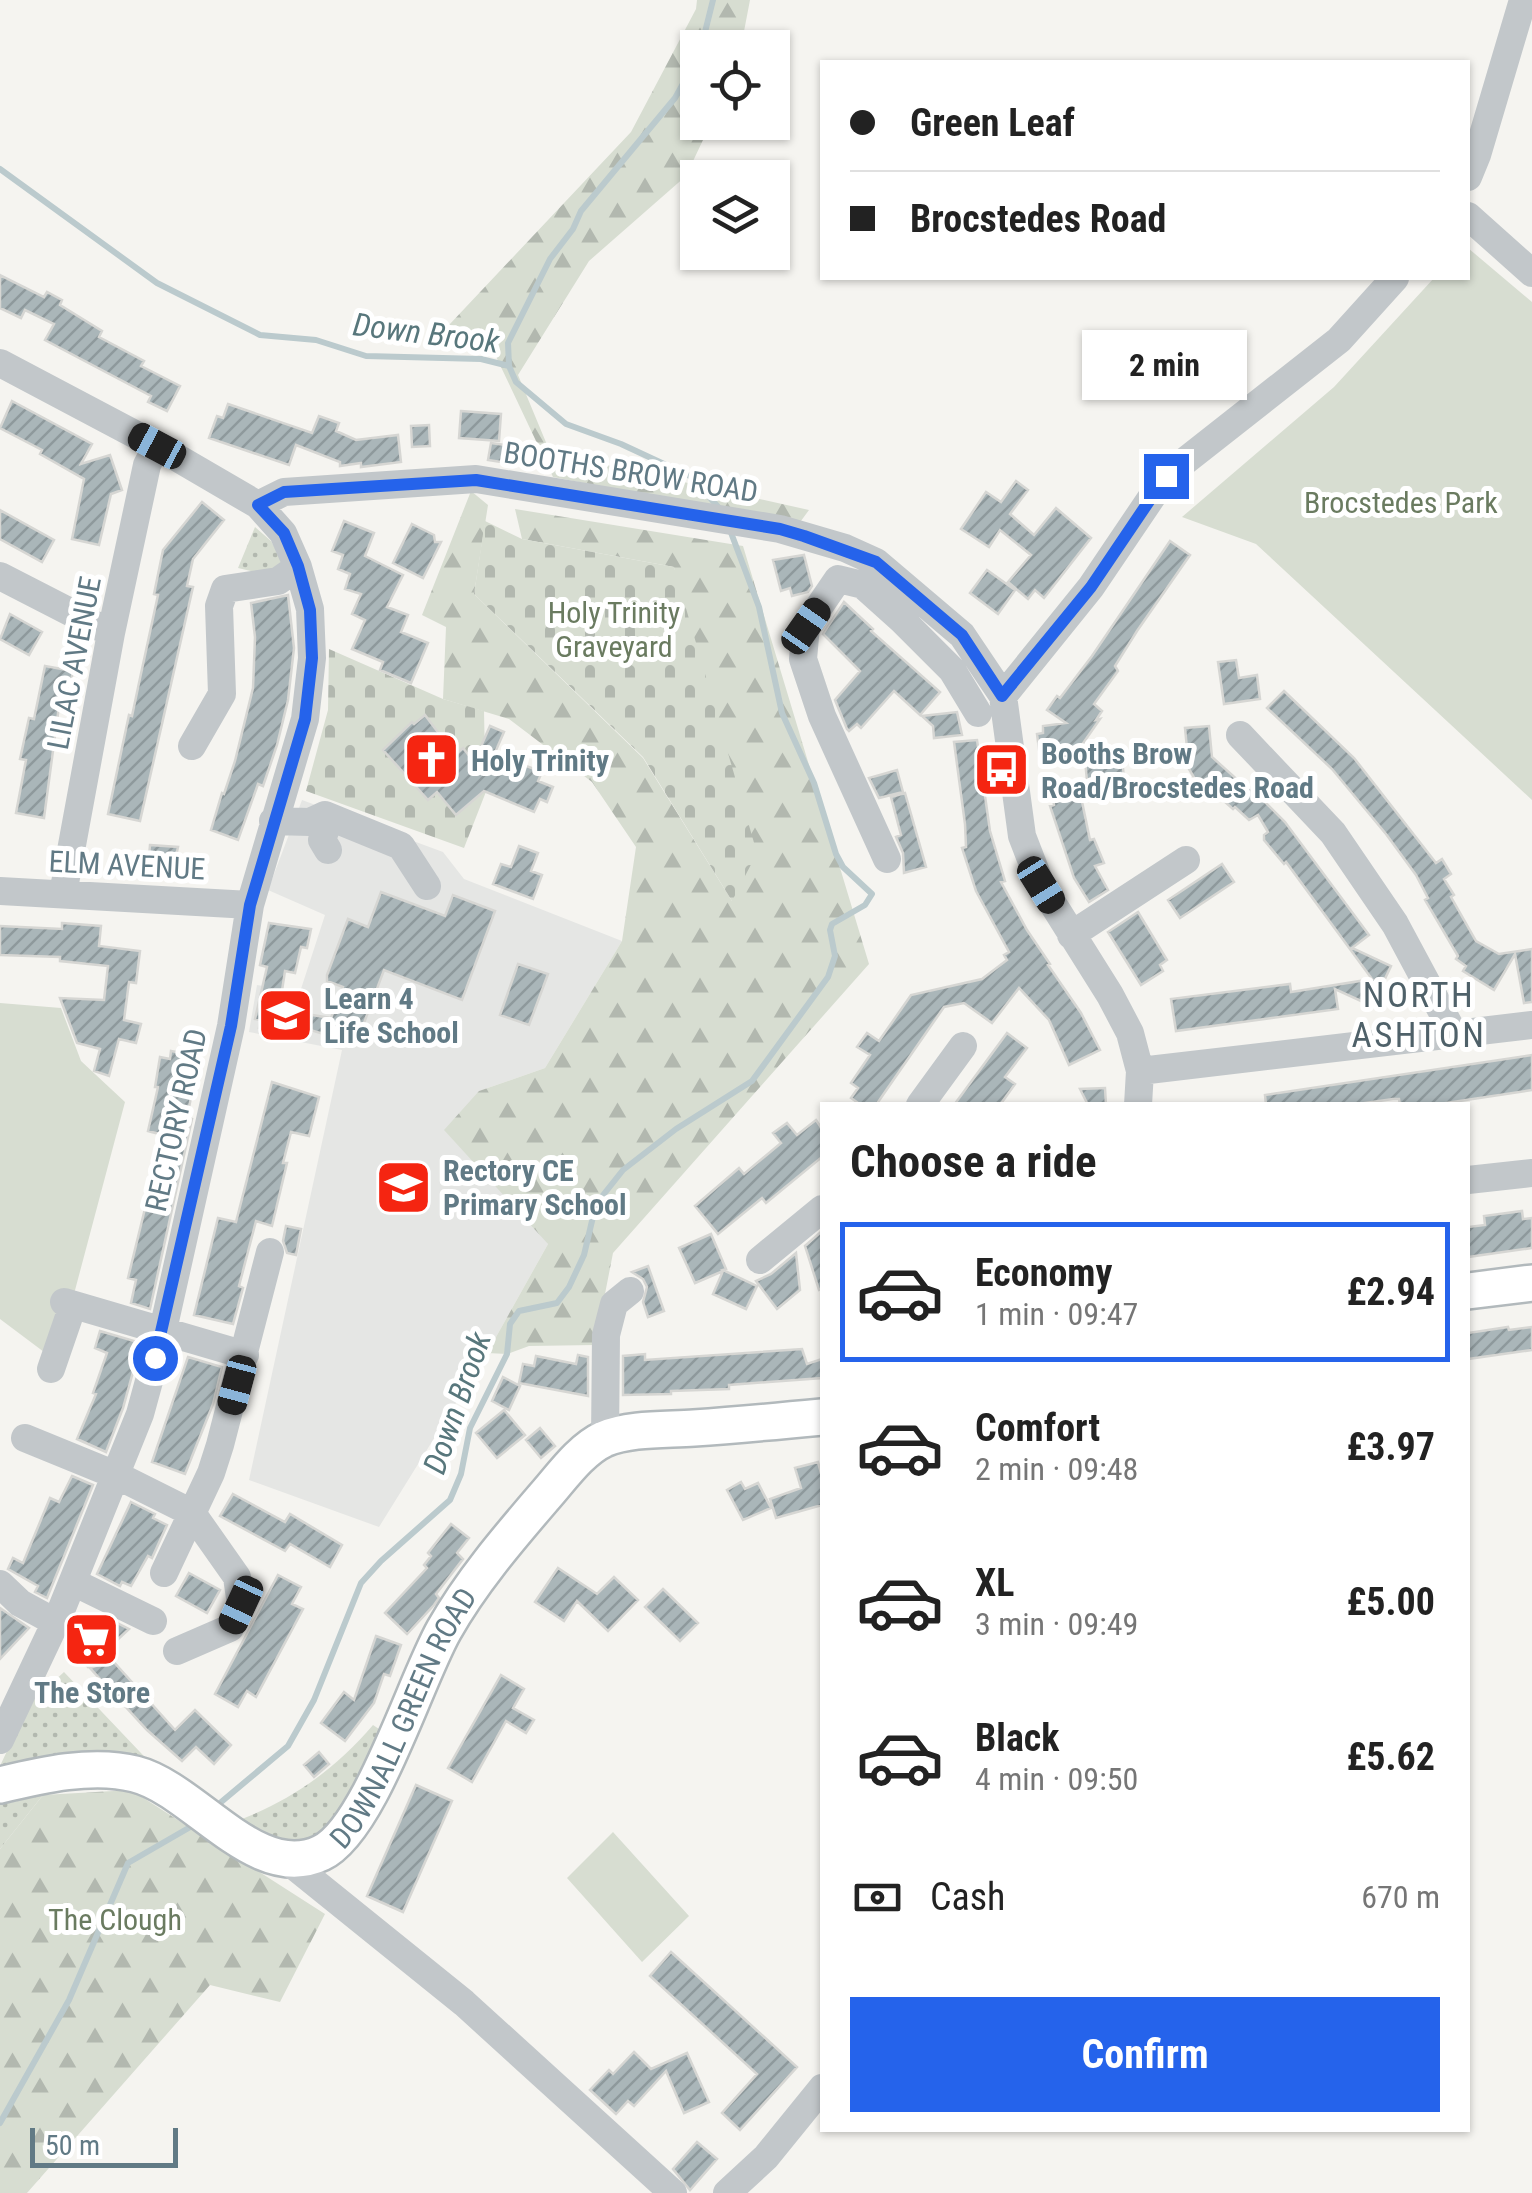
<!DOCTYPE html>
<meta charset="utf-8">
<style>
body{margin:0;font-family:"Roboto Condensed",sans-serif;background:#f2f2f2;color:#222;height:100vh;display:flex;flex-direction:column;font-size:38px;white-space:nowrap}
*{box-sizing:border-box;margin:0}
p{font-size:32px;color:#767676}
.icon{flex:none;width:55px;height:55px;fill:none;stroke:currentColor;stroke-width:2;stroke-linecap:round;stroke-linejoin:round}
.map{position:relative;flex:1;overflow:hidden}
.panel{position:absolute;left:820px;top:1102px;width:650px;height:1030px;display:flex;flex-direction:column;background:#fff;border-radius:0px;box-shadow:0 2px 8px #0004}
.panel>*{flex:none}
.banner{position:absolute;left:820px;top:60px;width:650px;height:220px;border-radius:0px;box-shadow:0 2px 8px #0004;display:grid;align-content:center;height:220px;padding:0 30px;background:#fff}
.fabs{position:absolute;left:680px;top:30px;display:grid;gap:20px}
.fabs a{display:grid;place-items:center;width:110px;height:110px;border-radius:0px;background:#fff;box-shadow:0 2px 8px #0004;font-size:50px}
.scale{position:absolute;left:30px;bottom:25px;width:148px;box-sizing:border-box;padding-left:10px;border:5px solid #617a85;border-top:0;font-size:28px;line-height:35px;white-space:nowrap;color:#617a85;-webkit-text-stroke:8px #fff;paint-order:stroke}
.end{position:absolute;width:45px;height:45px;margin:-22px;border:12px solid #2563eb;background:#fff;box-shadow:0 0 0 5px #fff}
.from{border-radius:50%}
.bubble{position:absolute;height:70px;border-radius:0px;background:#fff;box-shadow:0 2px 8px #0004;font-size:32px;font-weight:700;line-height:70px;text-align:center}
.car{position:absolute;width:30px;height:60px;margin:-30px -15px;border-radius:12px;box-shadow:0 0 8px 2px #0007;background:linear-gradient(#222 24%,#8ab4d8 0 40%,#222 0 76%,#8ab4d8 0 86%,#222 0)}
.banner b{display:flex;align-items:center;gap:35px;height:95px;font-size:38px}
.banner b+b{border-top:2px solid #e0e0e0}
.banner i{width:25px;height:25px;background:#222}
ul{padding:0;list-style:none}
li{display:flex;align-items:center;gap:30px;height:140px;margin:0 20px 15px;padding:0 10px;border:5px solid transparent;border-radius:0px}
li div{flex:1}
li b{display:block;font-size:38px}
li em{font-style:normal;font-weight:700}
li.active{border-color:#2563eb}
li>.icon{width:90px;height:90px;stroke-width:1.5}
h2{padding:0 30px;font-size:45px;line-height:120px}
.pay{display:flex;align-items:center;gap:25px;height:110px;padding:0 30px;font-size:38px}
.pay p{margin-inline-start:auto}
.cta{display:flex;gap:20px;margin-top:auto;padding:20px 30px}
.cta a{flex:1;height:115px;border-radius:0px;background:#2563eb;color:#fff;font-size:40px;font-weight:700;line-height:115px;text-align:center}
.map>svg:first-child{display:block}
.built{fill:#e5e6e4}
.grass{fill:url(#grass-dots)}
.forest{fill:url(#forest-firs)}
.cemetery{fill:url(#cemetery-stones)}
.park{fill:#d7ddd1}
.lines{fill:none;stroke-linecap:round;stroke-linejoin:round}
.stream{stroke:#bbcacd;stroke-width:6}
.building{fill:url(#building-hatch);stroke:#d6d6d3;stroke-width:2.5}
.major-casing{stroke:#b2b9bc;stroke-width:40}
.minor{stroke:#c2c7ca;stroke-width:28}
.major{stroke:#fff;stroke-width:35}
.route{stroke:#2563eb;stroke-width:12}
.labels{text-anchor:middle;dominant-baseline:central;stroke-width:10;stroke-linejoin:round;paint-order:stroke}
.street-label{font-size:30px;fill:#617a85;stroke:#fff}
.park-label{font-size:30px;fill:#6a7b60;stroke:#fff}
.poi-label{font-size:30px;font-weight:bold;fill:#617a85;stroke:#fff;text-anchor:start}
.water-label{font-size:32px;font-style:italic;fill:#58777c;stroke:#fff}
.quarter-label{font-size:35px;letter-spacing:2.5px;fill:#4f6169;stroke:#fff}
</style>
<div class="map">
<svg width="1532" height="2193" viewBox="0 0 1532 2193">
<defs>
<pattern id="grass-dots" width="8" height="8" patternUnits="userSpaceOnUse" patternTransform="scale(2.5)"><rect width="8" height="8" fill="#d7ddd1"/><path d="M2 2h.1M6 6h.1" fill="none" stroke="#b2b8af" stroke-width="1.8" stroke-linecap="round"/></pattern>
<pattern id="forest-firs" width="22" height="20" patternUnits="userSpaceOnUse" patternTransform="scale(2.5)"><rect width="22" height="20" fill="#d7ddd1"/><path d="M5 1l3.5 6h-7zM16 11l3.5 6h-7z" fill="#b2b8af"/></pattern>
<pattern id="cemetery-stones" width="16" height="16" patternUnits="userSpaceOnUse" patternTransform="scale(2.5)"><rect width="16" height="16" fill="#d7ddd1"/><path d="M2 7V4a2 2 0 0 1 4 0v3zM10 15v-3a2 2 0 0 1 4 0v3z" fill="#b2b8af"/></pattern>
<pattern id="building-hatch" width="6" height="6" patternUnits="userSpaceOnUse" patternTransform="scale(2.5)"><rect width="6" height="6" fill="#aab6b9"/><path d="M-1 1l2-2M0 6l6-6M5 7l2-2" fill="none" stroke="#8e999c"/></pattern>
</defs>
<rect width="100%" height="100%" fill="#f5f4f0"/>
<path class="built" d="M302,800L443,852L464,879L622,941L545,1068L479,1091L548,1244L487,1353L379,1527L249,1480L342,1050L249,1032L257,985L300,992L325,915L268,890Z"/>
<path class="grass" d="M255,527L271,541L286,568L272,576L238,568Z
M64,1672L159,1772L0,1774V1766L29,1704Z
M373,1725L379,1729C362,1768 342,1849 285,1842C269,1840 250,1828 234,1822C289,1802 335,1770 373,1725Z
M43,1795L0,1849V1805Z"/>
<path class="forest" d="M697,0H750L741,47L698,48V122L711,123L686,176L589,261L518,375L550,452L809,510L798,525L553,477L492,348L449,325L631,132L696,9Z
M471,491L488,505L474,594L643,758L732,901L674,567L522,539L515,509L743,546L869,964L613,1253L595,1345L529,1346L507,1354L487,1353L548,1244L444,1130L479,1091L545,1068L622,941L636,847L592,782L509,719L443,699L446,627L422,615Z
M131,1790L325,1914L280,2002L210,1985L27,2193H0V1849L43,1795Z"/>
<path class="cemetery" d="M485,521L522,539L674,567L757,853L732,901L643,757L474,594Z
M329,649L443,699L484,711L485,760L489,784L464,848L306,791L328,710Z"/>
<path class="park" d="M1468,248L1532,302V800L1256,544L1182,517L1334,387L1434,278H1468Z
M0,1003L61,1008L81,1061L125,1102L74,1294L48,1355L0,1319Z
M613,1832L689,1916L642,1962L567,1878Z"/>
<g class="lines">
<path class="stream" d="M701,48L713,0
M0,169L157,283L260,335L316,340L366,356L481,359L509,366L516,382L566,424L621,444L692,477L719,508
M509,366L508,343L550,259L573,229L581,211L675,98L698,57
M220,1803L288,1746L314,1700L361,1583L381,1561L450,1500L461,1474L470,1428L507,1354L510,1324L519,1311L557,1303L569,1287L584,1255L596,1204L623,1170L676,1129L752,1081L828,977L835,956L830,930L832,924L865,905L872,894L843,867L836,854L814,783L782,713L759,607L730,530
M0,2123L69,2000L128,1863L192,1826"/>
</g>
<path class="building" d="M0,275L44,297L47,292L62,300L60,305L102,331L99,337L144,361L141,366L180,386L167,411L148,402L151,396L45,340L54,324L25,310L21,318L0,308Z
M12,401L92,444L81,464L110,455L122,490L111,494L99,545L72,539L84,479L40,454L42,450L0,428Z
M228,404L312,433L319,416L339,423L336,431L356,440L398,435L401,462L361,467V463L340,466V462L296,445L289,465L209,438L217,416L223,418Z
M461,411L501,414L499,441L459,438Z
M429,425L430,446L412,447L411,426Z
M491,443L511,446L508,463L488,460Z
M1016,481L1028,490L1010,514L1034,535L1056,508L1091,538L1044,598L1035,590L1028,599L1008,582L1031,555L1000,530L989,547L961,529L986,492L1001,502Z
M202,502L224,520L193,559L187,586L193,587L140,821L108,814L129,715L132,716L139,683L158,595L154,594L163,550Z
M0,510L54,540L42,562L0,539Z
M344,521L374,533L365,556L403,575L387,607L408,615L401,632L428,643L411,683L380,670L383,662L352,649L365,620L352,614L361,594L345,589L350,574L338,569L343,555L332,551Z
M412,524L434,535L435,542H441L423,578L393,563Z
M1170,541L1190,555L1137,631L1115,666L1118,671L1094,704L1102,711L1096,720L1100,719L1070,762L1041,765L1037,734L1043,733V726L1066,723L1047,710L1057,696L1060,698L1092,656Z
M804,555L812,586L808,592L792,596L790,588L781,591L773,560Z
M987,570L1015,590L998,614L970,593Z
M288,595L294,648L288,700L277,745L263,786L258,784L238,840L211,830L222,793L224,794L235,761L253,688L255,637L251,603Z
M844,602L873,629L871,631L940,692L920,715L894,691L861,728L857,724L849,731L847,729L835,700L860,671L823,634Z
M10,614L42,632L29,655L0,639Z
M1236,660L1239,678L1257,675L1260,699L1224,704L1218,662Z
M45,666L73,671L66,707L59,706L44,818L16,813L26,760L20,759L29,718L34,719Z
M1284,691L1354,758L1436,863L1442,859L1451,874L1444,879L1454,895L1451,897L1476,941L1499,954L1532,949V1002L1524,1003L1515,954L1494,990L1463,971L1466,966L1456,959L1458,956L1425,900L1428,898L1416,875L1386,834L1332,769L1267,708Z
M957,712L962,735L934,738L933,726L922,716Z
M425,715L455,755L463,748L474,762L490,726L504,732L490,764L519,776L524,765L542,772L538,781L553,787L547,802L540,799L534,812L484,791L456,815L437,792L428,800L383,750L412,722L414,724Z
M1209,726L1212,757L1242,784L1245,782L1285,822L1369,935L1352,948L1391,966L1372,1006L1335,989L1338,1009L1176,1031L1171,999L1290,984L1291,992L1372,979L1286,862L1284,864L1264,840V835L1268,832L1258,815L1249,820L1235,807L1233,809L1215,793L1213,796L1196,781L1189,769L1185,728Z
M977,740L990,831L1005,881L1001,882L1027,930L1050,964L1048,965L1081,1013L1100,1050L1069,1065L1049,1020L1019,988L992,1023L964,1003L944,1007L876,1105H861L851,1098L858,1088L851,1083L870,1055L857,1047L867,1033L879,1041L911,995L982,979L1007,960L1004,955L1009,952L976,891L962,848L966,847L965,824L954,742Z
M1122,758L1124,778L1087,781L1085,760Z
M897,770L903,792L879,798L869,778Z
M1080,792L1090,840L1094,839L1104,863L1095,866L1108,890L1089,902L1074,878L1050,806L1054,805L1053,798Z
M905,793L926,867L904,873L903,853L896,837L901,835L891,797Z
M150,845L178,847L173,870L148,868Z
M519,846L538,853L531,871L542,875L533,899L493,884L501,864L511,867Z
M1222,864L1234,882L1180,918L1168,900Z
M381,892L445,916L453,895L495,911L462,1000L384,970L356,1044L307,1029L312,1015L331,1018L343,987L327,981V975L348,919L368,927Z
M1138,912L1167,960L1160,965L1163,971L1141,985L1108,932Z
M62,923L101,926L99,946L140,951L136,983L129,982L124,1020L141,1024L136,1043L119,1039L109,1076L94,1071L100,1049L77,1043L60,998L104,1000L108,966L60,961V957L0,955V926L62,929Z
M269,923L311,929L307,948L301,947L295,973L285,971L279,1010L287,1011L282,1032L259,1028L260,1020L255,1019L267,967L260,965Z
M518,964L548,974L529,1025L500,1015Z
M1007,1033L1027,1048L1005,1077L1015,1084L1000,1105H954Z
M171,1051L199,1056L187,1118L192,1119L150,1309L131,1303L136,1280L128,1278L163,1135L148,1131L158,1087H155L160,1057L170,1059Z
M1532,1055V1090L1433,1105H1400L1399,1099H1393L1351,1105H1266L1265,1095Z
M272,1082L319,1097L309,1136L291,1132L283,1163H287L272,1226L256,1221L239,1286L243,1288L233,1324L194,1315L218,1218L236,1222Z
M1105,1088L1106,1105H1088L1080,1089Z
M816,1120L822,1129V1157L766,1203L762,1198L718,1234L695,1206L739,1168L744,1174L781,1143L773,1133L787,1123L797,1135Z
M1522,1211L1523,1219L1532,1218V1248L1468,1257V1227L1485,1225L1484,1216Z
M286,1226L301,1229L296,1255L287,1253L283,1241Z
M822,1231V1289L819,1290L805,1246Z
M711,1234L726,1269L723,1270L757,1286L746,1309L713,1294L723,1271L695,1283L679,1248Z
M796,1253L800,1290L777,1309L756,1281L771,1274Z
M648,1266L664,1311L648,1317L643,1302L647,1287L643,1279L632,1272Z
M1508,1327L1509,1330L1532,1327V1350L1468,1359V1333Z
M100,1331L141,1343L123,1408L106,1452L77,1439L96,1394L93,1393L107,1353L95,1348Z
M802,1349L807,1364L822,1359V1378L729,1385V1389L671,1391V1394L623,1395V1356L645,1354V1360Z
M578,1355L588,1357V1396L519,1383L523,1364L534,1366L536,1356L576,1364Z
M188,1357L222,1367L213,1404L185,1474L152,1462Z
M503,1377L520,1386L509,1410L492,1401Z
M504,1410L525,1435L497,1458L476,1433Z
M540,1428L555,1446L541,1458L526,1440Z
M818,1462L822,1477V1505L776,1518L770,1499L801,1488L795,1468Z
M72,1476L93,1485L47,1598L35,1592L38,1586L8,1569L13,1558L23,1563L50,1498L59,1502Z
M741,1482L745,1489L758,1483L771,1508L743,1520L727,1490Z
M233,1494L285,1522L290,1514L342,1545L330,1567L290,1544L285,1551L220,1516Z
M131,1502L155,1514L153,1518L167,1525L152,1558L148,1556L131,1586L122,1582L120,1586L97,1574Z
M451,1524L469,1538L457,1553L463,1559L436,1594L439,1598L434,1605L407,1634L385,1613L427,1568L424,1565L431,1556L428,1553Z
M558,1568L597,1594L614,1577L638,1600L608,1631L577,1601L564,1621L535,1602Z
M189,1573L220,1590L207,1613L176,1596Z
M278,1575L301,1587L292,1604L303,1609L256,1697L247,1691L238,1707L215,1694Z
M663,1589L698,1623L680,1641L645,1607Z
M0,1608L29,1628L0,1659Z
M78,1615L107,1628L115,1622L129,1629L88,1667L66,1643Z
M376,1636L401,1645L390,1676L384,1674L374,1703L345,1741L321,1723L344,1692L354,1700Z
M112,1660L175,1730L195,1710L231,1745L214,1764L196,1747L182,1761L147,1730L90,1668Z
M501,1675L524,1689L513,1708L534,1720L526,1733L506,1721L472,1782L448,1768Z
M319,1752L329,1764L314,1777L304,1765Z
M416,1785L452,1801L403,1912L367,1896Z
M671,1952L797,2067L740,2130L722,2113L757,2074L650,1976Z
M634,2052L651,2069L687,2053L709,2102L684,2113L666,2071L634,2106L628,2101L616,2114L590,2090L609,2070L613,2074Z
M697,2142L717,2159L690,2190L673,2169Z"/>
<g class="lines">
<defs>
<g id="major">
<path d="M1468,1291L1532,1283"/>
<path id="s1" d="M0,1785C41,1775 93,1763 135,1774C195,1789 256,1884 321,1853C370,1830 415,1681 444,1630C471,1582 508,1539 544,1497C561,1478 580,1450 604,1439C630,1428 666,1430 694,1428C737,1425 780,1421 822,1417"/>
</g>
</defs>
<use href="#major" class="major-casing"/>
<path class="minor" d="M1468,177L1477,155L1523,0
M1468,216L1532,273
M0,363L157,446L258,505L283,533L298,567L310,609L312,658L305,719L250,905L231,1026L163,1330L140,1414L60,1613L0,1740
M258,505L284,492L476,479L780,529L845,548L876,562L962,635L1003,696L1022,836L1041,885L1110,995L1130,1033L1140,1071L1138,1105
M0,576L111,633
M1003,696L1091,587L1166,476L1339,340L1395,278
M1240,735L1333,833L1395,924L1454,1034
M192,746L222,694L219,606L225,589L278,581L298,567
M273,821L310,822L325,815L401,846L427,886
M328,850L322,840L330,817
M887,859L822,716L803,659L806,626L838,579L863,585L902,620L952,670L978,713
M0,891L250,905
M63,894L111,633L147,465L157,446
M1071,935L1186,860
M1140,1071L1532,1025
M920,1105L963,1046
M1468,1180L1532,1173
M760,1260L822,1209
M64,1302L245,1355
M51,1369L73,1305
M25,1438L118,1476L192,1513L237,1577L241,1605L230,1628L177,1651
M605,1439L606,1335L614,1304L630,1291
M164,1573L211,1473L220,1445L270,1252
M73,1582L153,1621
M0,1584L20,1603L55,1622
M288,1861L464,2003L673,2193
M727,2193L766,2157L822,2088"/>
<use href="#major" class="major"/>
</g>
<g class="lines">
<path class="route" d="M155,1358L231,1026L250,905L305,719L312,658L310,610L298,566L284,533L258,505L284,492L476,480L780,529L804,536L876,562L962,635L1002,696L1091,587L1166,476"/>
</g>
<defs>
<symbol id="church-square" viewBox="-11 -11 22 22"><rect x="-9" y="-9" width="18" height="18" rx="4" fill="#f52511" stroke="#fff"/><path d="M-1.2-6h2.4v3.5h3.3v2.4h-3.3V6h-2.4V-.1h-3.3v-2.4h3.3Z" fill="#fff"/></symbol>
<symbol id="bus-square" viewBox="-11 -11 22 22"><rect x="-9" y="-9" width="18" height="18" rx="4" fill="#f52511" stroke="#fff"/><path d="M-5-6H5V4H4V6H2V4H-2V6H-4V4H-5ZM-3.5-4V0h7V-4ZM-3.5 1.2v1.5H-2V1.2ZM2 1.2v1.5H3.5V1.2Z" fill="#fff"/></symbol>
<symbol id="school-square" viewBox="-11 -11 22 22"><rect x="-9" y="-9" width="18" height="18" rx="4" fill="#f52511" stroke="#fff"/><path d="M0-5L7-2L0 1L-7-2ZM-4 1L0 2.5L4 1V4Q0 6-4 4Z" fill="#fff"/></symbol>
<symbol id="supermarket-square" viewBox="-11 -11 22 22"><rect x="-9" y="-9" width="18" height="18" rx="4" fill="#f52511" stroke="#fff"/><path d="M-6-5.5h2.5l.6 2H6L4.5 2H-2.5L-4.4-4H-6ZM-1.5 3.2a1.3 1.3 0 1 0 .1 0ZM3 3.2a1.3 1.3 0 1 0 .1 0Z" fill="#fff"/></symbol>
</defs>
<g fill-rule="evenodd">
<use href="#church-square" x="400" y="728" width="63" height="63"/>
<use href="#bus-square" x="970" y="738" width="63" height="63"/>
<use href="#school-square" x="254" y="984" width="63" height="63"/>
<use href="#school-square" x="372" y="1156" width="63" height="63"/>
<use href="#supermarket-square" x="60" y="1608" width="63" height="63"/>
</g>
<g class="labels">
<g class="street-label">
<text transform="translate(631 472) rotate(9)">BOOTHS BROW ROAD</text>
<text transform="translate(74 663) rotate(-79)">LILAC AVENUE</text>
<text transform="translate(127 865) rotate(3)">ELM AVENUE</text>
<text transform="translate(176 1120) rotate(-77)">RECTORY ROAD</text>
<text stroke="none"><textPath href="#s1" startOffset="508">DOWNALL GREEN ROAD</textPath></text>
</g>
<g class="park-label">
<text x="1401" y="502">Brocstedes Park</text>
<text x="614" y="612">Holy Trinity<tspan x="614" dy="34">Graveyard</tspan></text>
<text x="115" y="1919">The Clough</text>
</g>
<g class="poi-label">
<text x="1041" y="753">Booths Brow<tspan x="1041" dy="34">Road/Brocstedes Road</tspan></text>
<text x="471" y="760">Holy Trinity</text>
<text x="324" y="998">Learn 4<tspan x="324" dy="34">Life School</tspan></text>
<text x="443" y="1170">Rectory CE<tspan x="443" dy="34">Primary School</tspan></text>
<text x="92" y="1692" text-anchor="middle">The Store</text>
</g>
<g class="water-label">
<text transform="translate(426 333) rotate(7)">Down Brook</text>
<text transform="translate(457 1403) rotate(-71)">Down Brook</text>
</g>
<g class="quarter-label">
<text x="1419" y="995">NORTH<tspan x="1419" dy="40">ASHTON</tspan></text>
</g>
</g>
</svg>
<div class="fabs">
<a><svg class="icon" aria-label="locate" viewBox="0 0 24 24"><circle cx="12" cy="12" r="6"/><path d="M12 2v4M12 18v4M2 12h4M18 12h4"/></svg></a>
<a><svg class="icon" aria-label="layers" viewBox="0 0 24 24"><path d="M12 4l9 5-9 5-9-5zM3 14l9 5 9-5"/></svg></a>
</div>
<div class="scale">50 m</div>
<i class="end from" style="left:155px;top:1358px"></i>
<i class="end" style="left:1166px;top:476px"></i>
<div class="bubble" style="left:1082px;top:330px;width:165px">2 min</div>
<i class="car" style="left:157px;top:446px;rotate:298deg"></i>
<i class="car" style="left:806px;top:626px;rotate:35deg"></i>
<i class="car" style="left:1041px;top:885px;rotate:148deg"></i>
<i class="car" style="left:237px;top:1385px;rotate:195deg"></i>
<i class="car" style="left:241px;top:1605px;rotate:205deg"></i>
<div class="banner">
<b><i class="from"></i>Green Leaf</b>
<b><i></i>Brocstedes Road</b>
</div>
<section class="panel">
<h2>Choose a ride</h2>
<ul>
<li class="active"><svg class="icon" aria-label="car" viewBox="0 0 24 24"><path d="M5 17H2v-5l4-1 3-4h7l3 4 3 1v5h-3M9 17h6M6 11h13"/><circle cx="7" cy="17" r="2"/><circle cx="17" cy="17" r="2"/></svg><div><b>Economy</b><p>1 min · 09:47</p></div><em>£2.94</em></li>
<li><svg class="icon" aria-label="car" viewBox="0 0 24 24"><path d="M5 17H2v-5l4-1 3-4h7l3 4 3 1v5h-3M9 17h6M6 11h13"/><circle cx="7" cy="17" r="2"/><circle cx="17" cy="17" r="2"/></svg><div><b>Comfort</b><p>2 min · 09:48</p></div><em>£3.97</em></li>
<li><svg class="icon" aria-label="car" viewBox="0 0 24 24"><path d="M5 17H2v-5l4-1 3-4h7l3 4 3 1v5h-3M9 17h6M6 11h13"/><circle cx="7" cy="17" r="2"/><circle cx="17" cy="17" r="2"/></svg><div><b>XL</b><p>3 min · 09:49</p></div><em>£5.00</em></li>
<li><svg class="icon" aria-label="car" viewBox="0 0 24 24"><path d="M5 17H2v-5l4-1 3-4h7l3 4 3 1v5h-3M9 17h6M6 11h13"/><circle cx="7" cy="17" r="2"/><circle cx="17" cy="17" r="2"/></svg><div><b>Black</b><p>4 min · 09:50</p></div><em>£5.62</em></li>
</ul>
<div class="pay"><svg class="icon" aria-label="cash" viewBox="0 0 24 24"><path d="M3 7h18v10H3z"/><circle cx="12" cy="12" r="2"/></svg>Cash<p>670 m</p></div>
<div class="cta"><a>Confirm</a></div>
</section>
</div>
